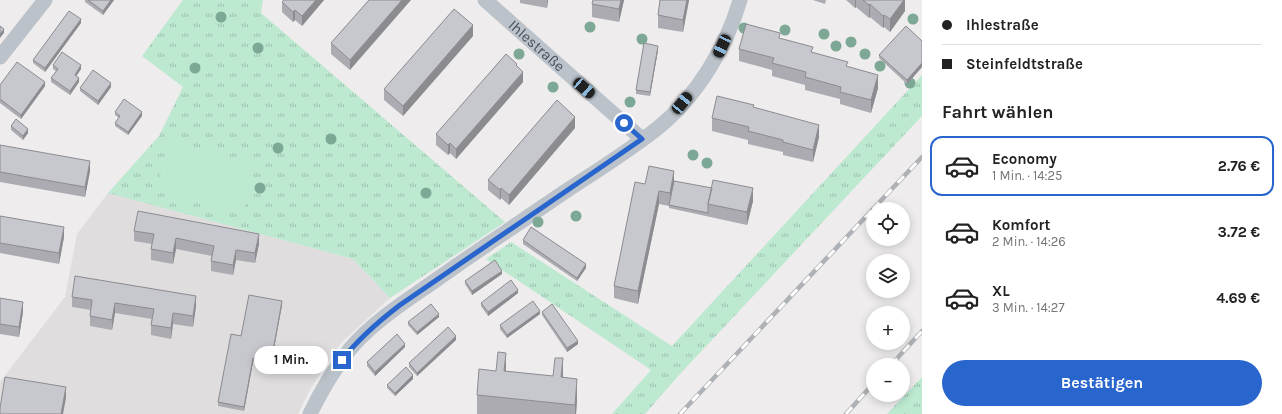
<!DOCTYPE html>
<html lang="de">
<meta charset="utf-8">
<style>
body{margin:0;font-family:Karla,sans-serif;background:#f2f2f2;color:#222;height:100vh;display:flex;flex-direction:column;font-size:15px;white-space:nowrap}
*{box-sizing:border-box;margin:0}
p{font-size:13px;color:#767676}
.icon{flex:none;width:22px;height:22px;fill:none;stroke:currentColor;stroke-width:2;stroke-linecap:round;stroke-linejoin:round}
.map{position:relative;flex:1;overflow:hidden}
.details{display:flex;flex-direction:column;background:#fff;width:360px}
.details>*{flex:none}
.guide{display:grid;align-content:center;height:88px;padding:0 20px;background:#fff}
.fabs{position:absolute;left:866px;top:202px;display:grid;gap:8px}
.fabs a{display:grid;place-items:center;width:44px;height:44px;border-radius:50%;background:#fff;box-shadow:0 2px 10px #0003;font-size:20px}
.end{position:absolute;width:18px;height:18px;margin:-9px;border:5px solid #2865cc;background:#fff;box-shadow:0 0 0 2px #fff}
.from{border-radius:50%}
.bubble{position:absolute;height:28px;border-radius:14px;background:#fff;box-shadow:0 2px 10px #0003;font-size:13px;font-weight:700;line-height:28px;text-align:center}
.car{position:absolute;width:12px;height:24px;margin:-12px -6px;border-radius:5px;box-shadow:0 0 3px 1px #0007;background:linear-gradient(#222 24%,#8ab4d8 0 40%,#222 0 76%,#8ab4d8 0 86%,#222 0)}
.guide b{display:flex;align-items:center;gap:14px;height:38px;font-size:15px}
.guide b+b{border-top:1px solid #e0e0e0}
.guide i{width:10px;height:10px;background:#222}
ul{padding:0;list-style:none}
li{display:flex;align-items:center;gap:12px;height:60px;margin:0 8px 6px;padding:0 12px;border:2px solid transparent;border-radius:12px}
li div{flex:1}
li b{display:block;font-size:15px}
li em{font-style:normal;font-weight:700}
li.on{border-color:#2865cc}
li>.icon{width:36px;height:36px;stroke-width:1.5}
h2{padding:0 20px;font-size:18px;line-height:48px}
.action{display:flex;gap:8px;margin-top:auto;padding:8px 20px}
.action a{flex:1;height:46px;border-radius:24px;background:#2865cc;color:#fff;font-size:16px;font-weight:700;line-height:46px;text-align:center}
main{display:flex;flex:1;min-height:0}
.map>svg:first-child{display:block}
.education{fill:#dfdddd}
.park{fill:url(#park-tufts)}
.pitch{fill:#bde9d1}
.lines{fill:none;stroke-linecap:round;stroke-linejoin:round}
.minor{stroke:#bbc2ca;stroke-width:15}
.rail-casing{stroke:#aeb1b6;stroke-width:4.5}
.rail{stroke:#fff;stroke-width:3;stroke-dasharray:9;stroke-linecap:butt}
.tree{fill:#7ca895}
.wall{fill:#ababb1}
.shaded-wall{fill:#8b8b90}
.building{fill:#c7c7ce;stroke:#8b8b90}
.route{stroke:#2865cc;stroke-width:5}
.labels{text-anchor:middle;dominant-baseline:central;stroke-width:4;stroke-linejoin:round;paint-order:stroke}
.street-label{font-size:15px;fill:#464e57;stroke:#fff}
</style>
<main>
<div class="map">
<svg width="922" height="414" viewBox="0 0 922 414">
<defs>
<pattern id="park-tufts" width="24" height="20" patternUnits="userSpaceOnUse"><rect width="24" height="20" fill="#bde9d1"/><path d="M3 7l-1-3M5 7V3M7 7l1-3M15 17l-1-3M17 17v-4M19 17l1-3" fill="none" stroke="#9bbfac"/></pattern>
</defs>
<rect width="100%" height="100%" fill="#eeecec"/>
<path class="education" d="M108,193L353,259L390,298L342,342L325,366L308,393L298,414H0V382L65,297L77,234Z"/>
<path class="park" d="M183,0H263L261,13L505,222L390,298L353,259L108,193L159,136L183,87L142,56Z
M922,75V116L680,374L645,414H612L651,370L486,259L511,242L672,346Z
M922,377V414H887Z"/>
<path class="pitch" d="M169,141L256,164L243,214L156,191Z"/>
<g class="lines">
<g class="minor">
<path id="s1" d="M485,0L642,139"/>
<path d="M0,57L45,0"/>
<path d="M310,414C321,391 334,369 350,349C374,321 406,301 436,280C477,251 519,223 560,195C593,173 628,152 659,127C697,96 727,46 740,0"/>
</g>
<defs>
<path id="rail" d="M873,209L922,157
M891,365L922,331
M680,414L873,209
M846,414L873,384"/>
</defs>
<use href="#rail" class="rail-casing"/>
<use href="#rail" class="rail"/>
</g>
<g class="tree">
<circle cx="221" cy="17" r="5.5"/>
<circle cx="913" cy="19" r="5.5"/>
<circle cx="590" cy="27" r="5.5"/>
<circle cx="744" cy="28" r="5.5"/>
<circle cx="785" cy="30" r="5.5"/>
<circle cx="824" cy="34" r="5.5"/>
<circle cx="642" cy="39" r="5.5"/>
<circle cx="851" cy="42" r="5.5"/>
<circle cx="836" cy="46" r="5.5"/>
<circle cx="258" cy="48" r="5.5"/>
<circle cx="519" cy="54" r="5.5"/>
<circle cx="865" cy="54" r="5.5"/>
<circle cx="880" cy="66" r="5.5"/>
<circle cx="195" cy="68" r="5.5"/>
<circle cx="910" cy="83" r="5.5"/>
<circle cx="553" cy="87" r="5.5"/>
<circle cx="630" cy="102" r="5.5"/>
<circle cx="331" cy="139" r="5.5"/>
<circle cx="278" cy="148" r="5.5"/>
<circle cx="693" cy="155" r="5.5"/>
<circle cx="707" cy="163" r="5.5"/>
<circle cx="260" cy="188" r="5.5"/>
<circle cx="426" cy="193" r="5.5"/>
<circle cx="576" cy="216" r="5.5"/>
<circle cx="538" cy="222" r="5.5"/>
</g>
<path class="wall" d="M85,0H114L103,15L85,2Z
M284,0H324L302,26L295,20L293,22L282,12V2Z
M369,0L350,70L331,54V43Z
M520,0H548L547,8L520,3Z
M593,0H624L619,22L592,17V4Z
M660,0H689L683,32L658,28V15Z
M813,0H826L825,4Z
M846,0H905V11L890,32L884,27L883,28L870,17L869,18L856,7L855,8Z
M81,23L45,72L33,63V60Z
M473,36L403,116L384,100V89Z
M780,39L848,67L878,88L871,113L840,104V99L805,90V85L772,76V70L739,61V49Z
M922,41V67L907,84L879,58V55Z
M658,50L650,96L636,94V90Z
M53,65L81,69L76,76L79,82L70,95L51,82V78L56,71L53,69Z
M517,67L523,82L456,159L450,153L448,155L436,145V134Z
M0,85L45,86L21,119L0,103Z
M111,87L98,105L80,91V88Z
M754,108L819,137L813,162L783,155V152L748,144V140L712,131V118Z
M115,112L142,116L128,135L115,126V123L119,118L115,115Z
M11,126L28,133L23,140L11,130Z
M575,128L509,205L501,198L500,200L488,190V180Z
M0,145L90,171L85,197L0,182Z
M674,181L753,201L747,225L669,208V206L659,204L638,304L614,298V286L645,184Z
M0,216L64,237L59,264L0,253Z
M134,231L259,244L255,263L236,260L233,275L211,271V261L212,256L176,249L173,264L151,260V249L152,244L134,241Z
M523,240L586,268L577,281L523,244Z
M502,274L472,295L465,284V281Z
M518,293L488,316L481,306V303Z
M72,297L196,306L193,327L173,324L171,339L151,335V325L152,319L115,313L112,330L90,326V316L91,310L72,307Z
M0,298L23,312L19,337L0,334Z
M282,305L271,365L253,362L244,411L218,406V402L241,336Z
M542,312L578,344L567,352L542,315Z
M540,314L507,338L500,329V325Z
M439,317L417,335L408,325V322Z
M456,340L417,376L409,367V363Z
M405,347L375,376L367,366V362Z
M506,372L563,377L577,400L576,414H477V395Z
M413,379L395,396L387,388V385Z"/>
<path class="shaded-wall" d="M111,0H114L103,15V11Z
M316,0H324L302,26V16Z
M402,0H411L350,70V60Z
M547,0H548L547,8Z
M621,0H624L619,22V9Z
M687,0H689L683,32V20Z
M855,0H856V7L855,8Z
M904,0H905V11L890,32V19Z
M870,4V17L869,18V5Z
M295,10V20L293,22V12Z
M884,15V27L883,28V16Z
M81,19V23L45,72V68Z
M473,25V36L403,116V106Z
M4,29V33L0,38V34Z
M658,46V50L650,96V92Z
M922,63V67L907,84V80Z
M81,65V69L75,78V75Z
M523,72V82L456,159V149Z
M878,75V88L871,113V100Z
M79,78V82L70,95V91Z
M45,82V86L21,119V115Z
M111,83V87L98,105V101Z
M142,112V116L128,135V132Z
M575,117V128L509,205V195Z
M819,125V137L813,162V150Z
M28,129V133L23,140V136Z
M450,143V153L448,155V145Z
M90,161V171L85,197V187Z
M674,171V183L670,206V193Z
M501,188V198L500,200V190Z
M753,188V201L747,225V212Z
M659,191V204L638,304V291Z
M64,227V237L59,264V253Z
M259,234V244L255,263V253Z
M176,238V249L173,264V253Z
M236,250V260L233,275V265Z
M586,264V268L577,281V278Z
M502,271V274L472,295V291Z
M518,290V293L488,316V312Z
M196,296V306L193,327V316Z
M282,301V305L271,365V362Z
M23,302V312L19,337V327Z
M115,303V313L112,330V320Z
M540,311V314L507,338V335Z
M173,313V324L171,339V328Z
M439,314V317L417,335V332Z
M456,336V340L417,376V373Z
M578,341V344L567,352V348Z
M405,344V347L375,376V372Z
M506,353V374L504,371Z
M253,358V362L244,411V407Z
M563,358V380L561,377Z
M413,375V379L395,396V393Z
M577,379V400L576,414H575V405Z
M66,387V398L63,414H61Z"/>
<path class="building" d="M88,0H111L103,11Z
M284,0H316L302,16L295,10L293,12L282,2Z
M369,0H402L350,60L331,43Z
M593,0H621L619,9L592,4Z
M660,0H687L683,20L658,15Z
M863,0H904L890,19L884,15L883,16L870,4L869,5Z
M454,9L473,25L403,106L384,89Z
M69,11L81,19L45,68L33,60Z
M746,24L780,33L779,38L813,47L811,52L848,62L846,66L878,75L871,100L840,92L841,87L805,77L806,72L772,63L774,58L739,49Z
M0,26L4,29L0,34Z
M906,26L922,41V63L907,80L879,55Z
M644,43L658,46L650,92L636,90Z
M62,52L81,65L75,75L79,78L70,91L51,78L58,69L53,65Z
M506,54L517,64L516,65L523,72L456,149L450,143L448,145L436,134Z
M17,62L45,82L21,115L0,99V85Z
M93,70L111,83L98,101L80,88Z
M717,96L754,105L753,107L819,125L813,150L783,142V140L748,131L749,127L712,118Z
M124,99L142,112L128,132L115,123L120,116L115,112Z
M557,100L575,117L509,195L501,188L500,190L488,180Z
M16,119L28,129L23,136L11,126Z
M0,145L90,161L85,187L0,172Z
M649,166L674,171L670,193L659,191L638,291L614,286L635,182L645,184Z
M713,180L753,188L747,212L708,204Z
M674,181L712,188L708,204V213L669,205Z
M138,211L259,234L255,253L236,250L233,265L211,261L214,246L176,238L173,253L151,249L154,234L134,231Z
M0,216L64,227L59,253L0,243Z
M531,227L586,264L577,278L523,240Z
M495,260L502,271L472,291L465,281Z
M75,276L196,296L193,316L173,313L171,328L151,325L154,309L115,303L112,320L90,316L92,300L72,297Z
M511,280L518,290L488,312L481,303Z
M249,295L282,301L271,362L253,358L244,407L218,402L231,334L241,336Z
M0,298L23,302L19,327L0,324Z
M533,301L540,311L507,335L500,325Z
M431,304L439,314L417,332L408,322Z
M552,304L578,341L567,348L542,312Z
M448,327L456,336L417,373L409,363Z
M397,334L405,344L375,372L367,362Z
M498,352L506,353L504,371L553,376L555,358H563L561,377L577,379L575,405L477,395L479,369L496,371Z
M406,367L413,375L395,393L387,385Z
M5,377L66,387L61,414H0V408Z"/>
<g class="lines">
<path class="route" d="M342,360C359,338 379,321 400,305L642,139L624,123"/>
</g>
<g class="labels">
<g class="street-label">
<text stroke="none"><textPath href="#s1" startOffset="69">Ihlestraße</textPath></text>
</g>
</g>
</svg>
<div class="fabs">
<a><svg class="icon" aria-label="locate" viewBox="0 0 24 24"><circle cx="12" cy="12" r="6"/><path d="M12 2v4M12 18v4M2 12h4M18 12h4"/></svg></a>
<a><svg class="icon" aria-label="layers" viewBox="0 0 24 24"><path d="M12 4l9 5-9 5-9-5zM3 14l9 5 9-5"/></svg></a>
<a>+</a>
<a>−</a>
</div>
<i class="end from" style="left:624px;top:123px"></i>
<i class="end" style="left:342px;top:360px"></i>
<div class="bubble" style="left:254px;top:346px;width:74px">1 Min.</div>
<i class="car" style="left:722px;top:46px;rotate:205deg"></i>
<i class="car" style="left:584px;top:88px;rotate:131deg"></i>
<i class="car" style="left:682px;top:103px;rotate:39deg"></i>
</div>
<section class="details">
<div class="guide">
<b><i class="from"></i>Ihlestraße</b>
<b><i></i>Steinfeldtstraße</b>
</div>
<h2>Fahrt wählen</h2>
<ul>
<li class="on"><svg class="icon" aria-label="car" viewBox="0 0 24 24"><path d="M5 17H2v-5l4-1 3-4h7l3 4 3 1v5h-3M9 17h6M6 11h13"/><circle cx="7" cy="17" r="2"/><circle cx="17" cy="17" r="2"/></svg><div><b>Economy</b><p>1 Min. · 14:25</p></div><em>2.76 €</em></li>
<li><svg class="icon" aria-label="car" viewBox="0 0 24 24"><path d="M5 17H2v-5l4-1 3-4h7l3 4 3 1v5h-3M9 17h6M6 11h13"/><circle cx="7" cy="17" r="2"/><circle cx="17" cy="17" r="2"/></svg><div><b>Komfort</b><p>2 Min. · 14:26</p></div><em>3.72 €</em></li>
<li><svg class="icon" aria-label="car" viewBox="0 0 24 24"><path d="M5 17H2v-5l4-1 3-4h7l3 4 3 1v5h-3M9 17h6M6 11h13"/><circle cx="7" cy="17" r="2"/><circle cx="17" cy="17" r="2"/></svg><div><b>XL</b><p>3 Min. · 14:27</p></div><em>4.69 €</em></li>
</ul>
<div class="action"><a>Bestätigen</a></div>
</section>
</main>
